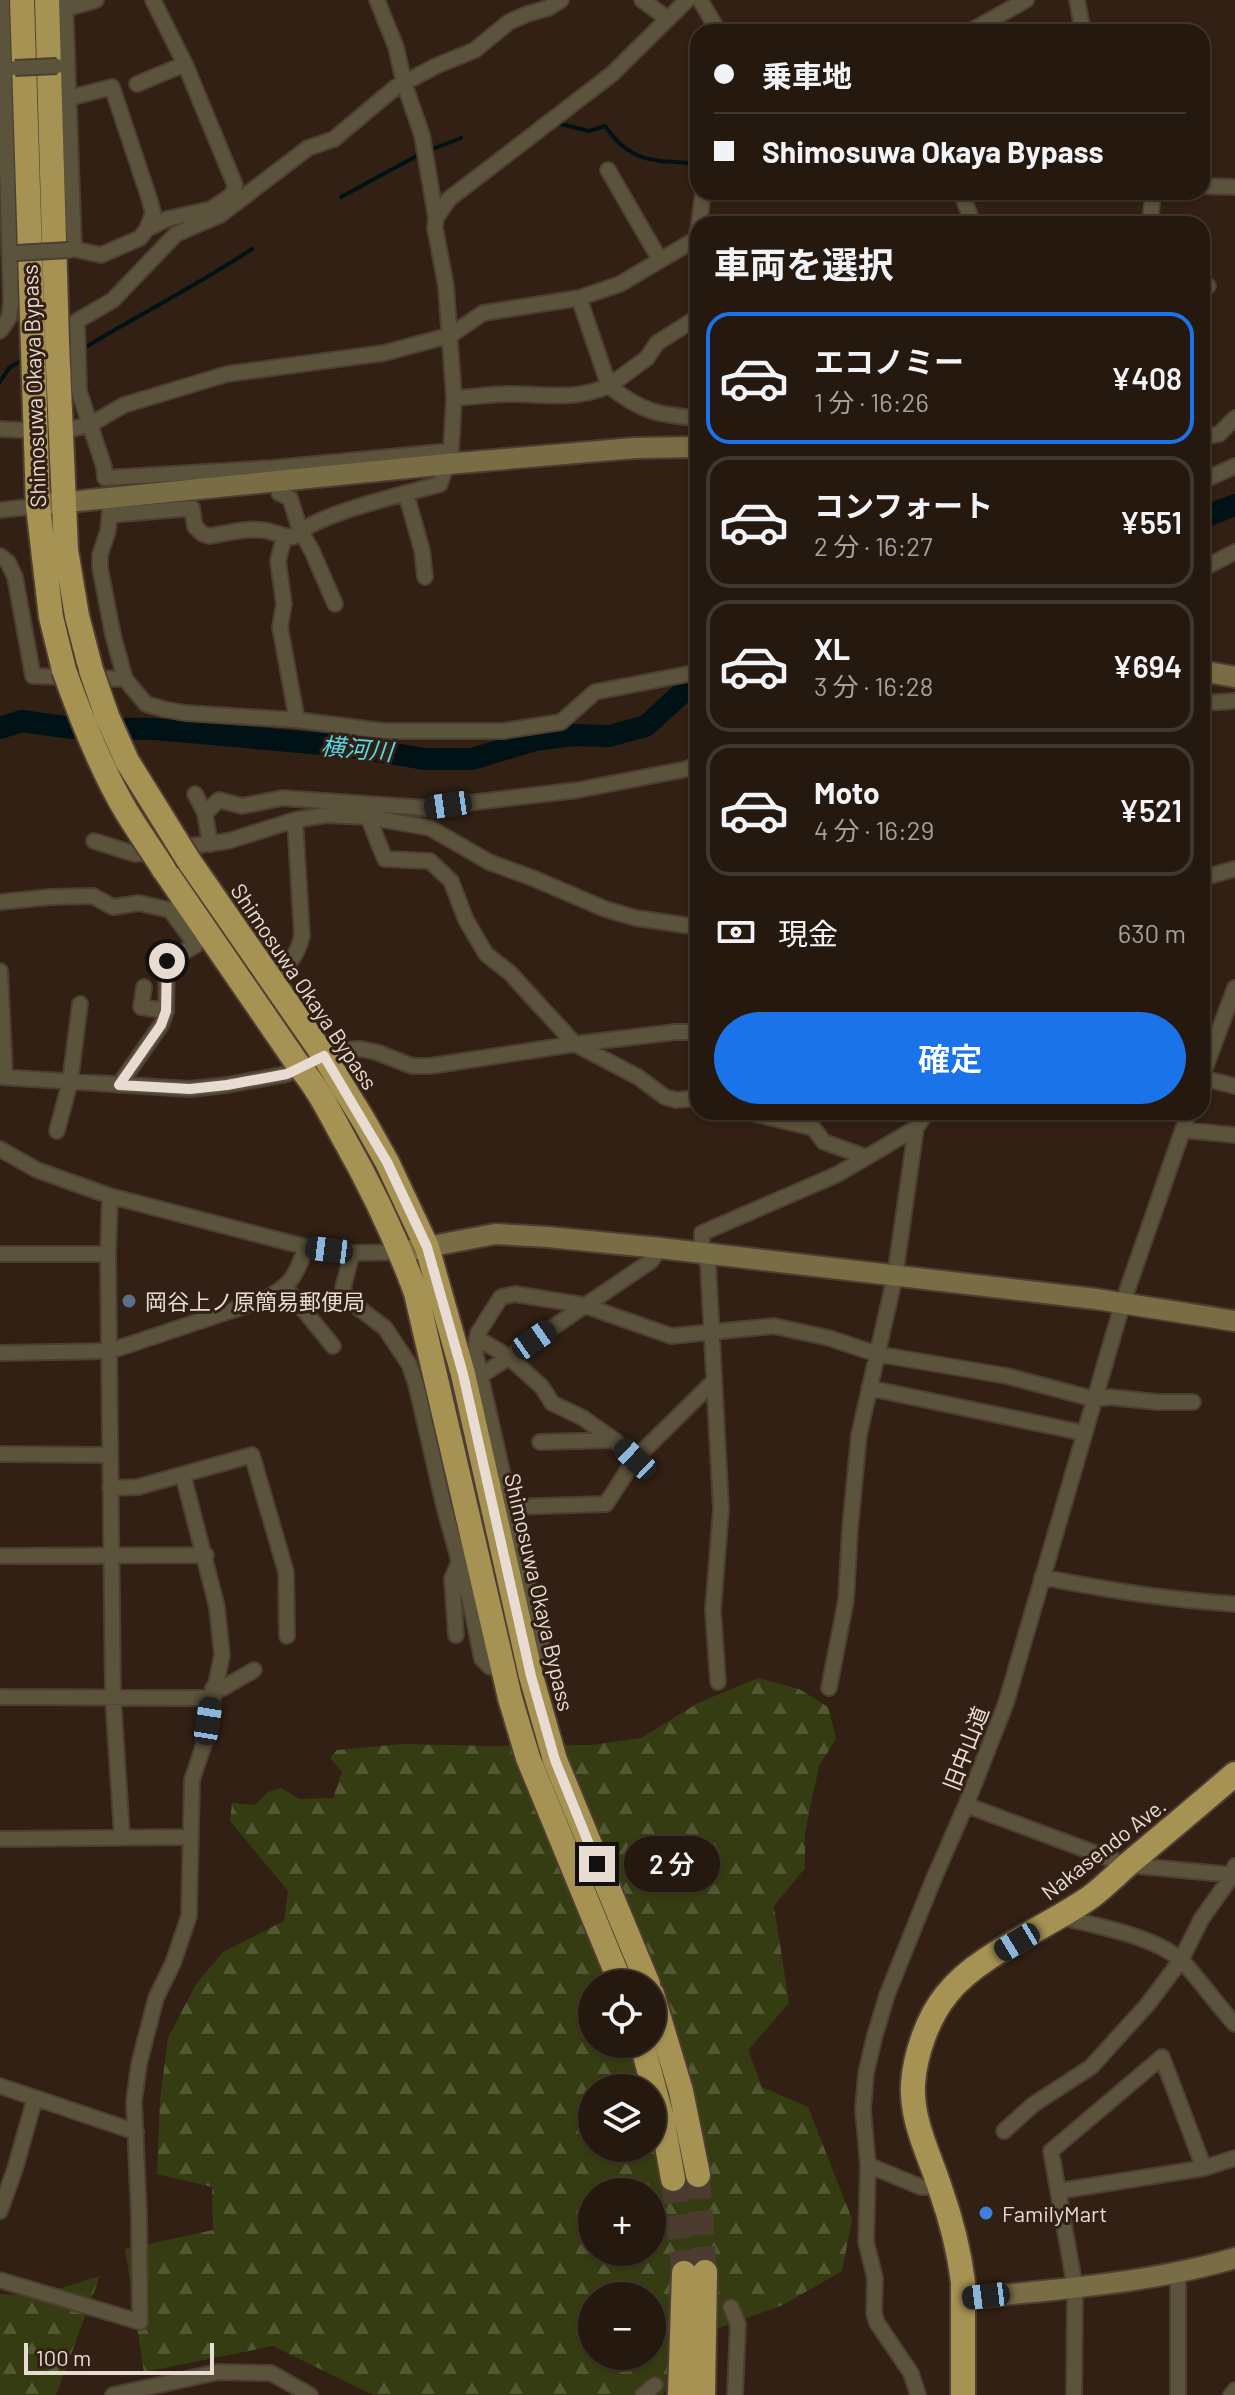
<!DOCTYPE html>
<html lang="ja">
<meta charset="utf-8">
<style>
body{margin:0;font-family:Barlow,"Noto Sans JP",sans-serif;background:#2d2117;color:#f1f3f6;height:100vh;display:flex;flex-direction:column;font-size:30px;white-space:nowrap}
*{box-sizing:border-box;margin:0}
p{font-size:26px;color:#a3a09e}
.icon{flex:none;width:44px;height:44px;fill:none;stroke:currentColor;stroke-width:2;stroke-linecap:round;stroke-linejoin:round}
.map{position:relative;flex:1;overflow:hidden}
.details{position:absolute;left:690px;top:216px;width:520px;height:904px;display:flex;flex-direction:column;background:#25180e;border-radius:24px;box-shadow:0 2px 6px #0004,0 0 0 2px #42372e}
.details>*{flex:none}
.banner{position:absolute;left:690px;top:24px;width:520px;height:176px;border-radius:24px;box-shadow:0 2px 6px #0004,0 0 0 2px #42372e;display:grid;align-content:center;height:176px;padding:0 24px;background:#25180e}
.buttons{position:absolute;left:578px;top:1970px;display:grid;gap:16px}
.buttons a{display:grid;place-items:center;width:88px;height:88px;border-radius:50%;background:#25180e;box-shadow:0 2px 6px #0004,0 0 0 2px #42372e;font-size:40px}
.scale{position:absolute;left:24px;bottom:20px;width:190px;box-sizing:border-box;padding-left:8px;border:4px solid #e7dbd2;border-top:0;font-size:22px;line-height:28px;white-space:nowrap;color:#e7dbd2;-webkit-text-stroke:6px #312013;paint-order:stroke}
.end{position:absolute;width:36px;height:36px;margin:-18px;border:10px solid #e7dbd2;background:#111;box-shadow:0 0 0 4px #111}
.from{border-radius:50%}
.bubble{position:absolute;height:56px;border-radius:28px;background:#25180e;box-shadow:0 2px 6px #0004,0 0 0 2px #42372e;font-size:26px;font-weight:600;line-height:56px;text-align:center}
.car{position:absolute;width:24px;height:48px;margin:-24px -12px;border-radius:10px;box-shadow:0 0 6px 2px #0007;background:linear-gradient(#222 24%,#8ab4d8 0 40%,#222 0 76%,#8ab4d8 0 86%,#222 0)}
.banner b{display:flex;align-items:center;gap:28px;height:76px;font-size:30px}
.banner b+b{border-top:2px solid #42372e}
.banner i{width:20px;height:20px;background:#f1f3f6}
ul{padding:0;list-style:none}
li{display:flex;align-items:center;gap:24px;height:132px;margin:0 16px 12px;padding:0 8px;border:4px solid #42372e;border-radius:24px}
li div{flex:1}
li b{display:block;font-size:30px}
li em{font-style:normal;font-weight:600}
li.selected{border-color:#1a73e8}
li>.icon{width:72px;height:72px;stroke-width:1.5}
h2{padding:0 24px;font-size:36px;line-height:96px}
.pay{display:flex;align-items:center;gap:20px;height:88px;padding:0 24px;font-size:30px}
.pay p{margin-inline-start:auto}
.action{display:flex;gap:16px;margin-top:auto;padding:16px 24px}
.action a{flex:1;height:92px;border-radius:48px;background:#1a73e8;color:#fff;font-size:32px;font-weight:600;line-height:92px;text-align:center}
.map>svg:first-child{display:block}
.forest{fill:url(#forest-firs);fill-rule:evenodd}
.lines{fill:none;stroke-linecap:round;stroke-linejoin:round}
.stream{stroke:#001215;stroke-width:4}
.river{stroke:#001215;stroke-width:22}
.highway-tunnel{stroke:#4c3c30;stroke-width:24;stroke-dasharray:24 12;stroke-linecap:butt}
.street-casing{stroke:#4e3e32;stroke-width:18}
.secondary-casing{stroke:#4e3e32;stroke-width:24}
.highway-casing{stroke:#4e3e32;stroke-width:28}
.street{stroke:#5b533b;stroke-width:14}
.secondary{stroke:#796d45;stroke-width:20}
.highway{stroke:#a69253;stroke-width:24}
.street-bridge-casing{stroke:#4e3e32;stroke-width:18;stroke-linecap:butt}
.highway-bridge-casing{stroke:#4e3e32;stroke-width:28;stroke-linecap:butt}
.street-bridge{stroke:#5b533b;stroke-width:14}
.highway-bridge{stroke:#a69253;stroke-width:24}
.route{stroke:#e7dbd2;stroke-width:10}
.service-dot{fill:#5c6f8a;stroke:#312013;stroke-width:3}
.shop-dot{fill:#3f7fe0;stroke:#312013;stroke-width:3}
.labels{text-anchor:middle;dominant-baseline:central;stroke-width:6;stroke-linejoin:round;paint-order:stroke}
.street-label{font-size:22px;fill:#e7dbd2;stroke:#312013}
.poi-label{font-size:22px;fill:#e7dbd2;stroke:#312013;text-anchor:start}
.water-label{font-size:24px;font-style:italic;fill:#55d9ea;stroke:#312013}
</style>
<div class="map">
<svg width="1235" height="2395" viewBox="0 0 1235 2395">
<defs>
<pattern id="forest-firs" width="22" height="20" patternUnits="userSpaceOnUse" patternTransform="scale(2)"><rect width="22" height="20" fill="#363c12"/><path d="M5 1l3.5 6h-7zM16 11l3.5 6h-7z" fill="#535834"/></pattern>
</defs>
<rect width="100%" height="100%" fill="#312013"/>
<path class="forest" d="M758,1678L799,1689L828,1707L836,1739L819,1766L805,1832V1868L774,1906L789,2003L748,2050L762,2087L808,2107L852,2219L842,2271L783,2305L700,2335L663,2395H373L273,2346L144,2372L125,2249L213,2230L212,2187L157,2174L160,2100L168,2038L196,1984L223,1952L284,1921L288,1891L230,1821L232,1803L255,1805L268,1792L281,1788L299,1799L333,1798L342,1772L330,1758L337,1750L402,1744L493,1746L591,1745L641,1738L698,1703ZM592,1984H652V2044H592ZM592,2088H652V2148H592ZM592,2192H652V2252H592ZM592,2296H652V2356H592Z
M100,2276L56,2395H0V2294L37,2296Z"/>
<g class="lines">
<path class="stream" d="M561,124L589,131L605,126C630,162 651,161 692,163
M341,197L422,153L461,138
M84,348C140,314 198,285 252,249
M0,382L9,368L19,362"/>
<path class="river" d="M1202,518L1235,505
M0,728L21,721L72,728L155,729L345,746L425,759H472L535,740L573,735L609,736L646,726L682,693L698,688"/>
<path class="highway-tunnel" d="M698,2175L705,2272
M673,2179L684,2273"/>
<defs>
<path id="street" d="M65,0L74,249
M642,0L668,19
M700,0L719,32
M1077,0L1083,32
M65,9L96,0
M969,32L1026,0
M137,84L185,64
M69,98L112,87L150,201L153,213L147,229
M608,170L660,260
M1202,186L1235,187
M961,192L973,224
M213,210L220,215L308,148L334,139L396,87L436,66L475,50L509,22L527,14L548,8L561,0
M220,215L176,234L113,300L77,321L79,391L104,467L105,478L273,468L451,451
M436,218L449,199L612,74L687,0
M699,224L703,192
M1150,224L1153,192
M69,250L74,249L101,255L140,238L147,229L167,219L211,209L232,195L235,185L185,64L153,0
M1202,286H1208
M579,298L609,386L647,358L657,343L698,317
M0,331L9,318L11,303L2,0
M454,398C473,397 492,394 511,394C549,394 571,401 609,386C642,412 658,415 698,418
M0,429L22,430
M72,429L91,424L124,405L227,374L384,353L451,335L483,313L579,298L620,284L696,239L698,229
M1202,437L1219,434L1235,418
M1202,481L1235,466
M279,493L290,498L300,530L312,551L335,604
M406,494L422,550L425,577
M0,510L38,506
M110,511L108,531L100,555V568L113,635L125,679L146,704L163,709L185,713L297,720L383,731H503L561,722L595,692L698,672
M110,515L192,508L195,527L203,534L210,536C227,533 245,528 262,530C274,531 282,537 293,537C318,513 405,494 440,484L451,451L454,398L446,286L435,228L436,218L422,135L404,83L396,47L377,0
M284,537L278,561L284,604L280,627L297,720
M0,556L8,562L15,577L33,676L125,679
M1202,569L1235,552
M1202,703L1235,701
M195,794L205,813L210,844
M205,813L219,800L242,806L282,798L426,808L578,790L687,769L698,764
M368,817L385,859L430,861L451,881L466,920L486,954L510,973L575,1044L638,1077L665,1097L676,1100L698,1098
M94,841L135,854L156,851
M176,848L228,841L295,820L326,815L368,817L430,828L489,862L535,879L605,909L636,918L698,927
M1202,878L1235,869
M0,902L50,897L93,896L113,907L139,903L170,910
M0,971L5,1077
M269,977C288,964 296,960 302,936L295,820
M166,1011L167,961L196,945L170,910L178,906
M1202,1076L1235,988
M0,1077L190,1089L227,1085L287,1074L324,1056L343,1050L361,1049L376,1052L412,1066H430L575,1044L675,1032H698
M1202,1078L1235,1086
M119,1085L161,1025L166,1011L141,1007L144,987
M748,1112L813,1128L824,1142L866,1157
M1183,1130L1235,1135
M57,1131L70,1082L80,1004
M0,1149L37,1170L110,1196L306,1247L352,1253L401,1252
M110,1196L108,1254L113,1697L122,1836
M352,1253L343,1288L347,1299L385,1328L409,1364L416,1384L444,1506L470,1601L482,1659L490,1667
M0,1254H108
M285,1287L333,1346
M477,1338L509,1357L651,1261L660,1248
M0,1353L110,1351L263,1300C292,1285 295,1277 306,1247
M479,1377L509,1357L542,1387L552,1403L583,1418L614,1440
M869,1388L1084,1433
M0,1454L110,1455
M635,1459L713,1382
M110,1488L138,1487L252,1455L286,1572L287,1636
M510,1507L606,1504L635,1459L614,1440L540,1442
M0,1556L206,1555
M1042,1577C1106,1590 1170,1600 1235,1604
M456,1635L452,1579L459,1562
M539,1655L542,1647L475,1352L478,1333L501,1297L515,1294L583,1305L671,1336L774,1326L829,1338L877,1354L1007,1376L1094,1399L1110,1397L1157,1402H1193
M718,1682L713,1610L721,1509L708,1263L702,1254V1233L838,1174L916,1128L927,1112
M213,1688H223L254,1670
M829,1688L846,1600L850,1529L859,1435L895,1276L916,1128
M0,1697L211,1698
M966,1805L1127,1865L1235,1875
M0,1839L189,1837
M1060,1917C1094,1925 1158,1937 1183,1962C1201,1981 1216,2004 1235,2024
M0,2086L136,2132
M1004,2131L1034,2104L1091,2067L1148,2004L1181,1960L1202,1918L1232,1876L1235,1866
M868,2165L921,2187H940
M1204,2168L1235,2158
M1059,2191L1204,2168L1162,2057L1051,2151L1075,2287L1074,2395
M0,2211L15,2169L35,2098
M1178,2272V2395
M0,2280L140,2322L139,2216L134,2101L139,2064L156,1998L173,1963L189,1916L192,1780L204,1744L222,1655L217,1607L183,1475
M731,2307L738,2324L735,2395
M113,2395L218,2372L271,2373L310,2395
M643,2395L655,2385
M918,2395L911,2373L877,2323L874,2313L875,2278L866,2242L868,2165L863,2110L866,2073L875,2035L887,1995L934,1878L966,1805L1006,1703L1123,1302L1189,1112
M1231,2395L1235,2390"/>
<path id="secondary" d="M49,504L447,464L635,448L698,447
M1202,671L1235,677
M401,1252L495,1234L548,1237L660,1248L1096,1299L1235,1321
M964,2299C1054,2289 1148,2284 1235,2258"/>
<path id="highway" d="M22,0L38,506L51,617L64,670
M47,0L57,342L66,550L77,616L91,670
M189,861L324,1056L364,1121L387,1162L427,1247L463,1374L531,1676L555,1760L648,1984
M163,868L299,1066C317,1087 329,1111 342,1135C371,1186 396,1238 416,1293L510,1698L528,1758L621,1984
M652,1994L681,2091L698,2175
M642,2044L662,2118L673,2179
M680,2395L684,2273
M703,2395L705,2272
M963,2395V2282C959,2250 951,2219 940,2188C929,2154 911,2121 913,2084C915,2054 928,2017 947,1994C978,1954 1049,1927 1092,1896C1106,1885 1119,1872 1133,1860C1167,1832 1201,1803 1235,1774"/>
</defs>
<use href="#street" class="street-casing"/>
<use href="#secondary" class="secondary-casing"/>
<use href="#highway" class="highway-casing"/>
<use href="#street" class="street"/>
<use href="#secondary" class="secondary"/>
<use href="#highway" class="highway"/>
<defs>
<path id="street-bridge" d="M15,68L57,66
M16,253L69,250"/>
<path id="highway-bridge" d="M64,670C81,718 100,767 126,811C138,831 151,849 163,868
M91,670L107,716L127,761L189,861"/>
</defs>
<use href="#street-bridge" class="street-bridge-casing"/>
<use href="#highway-bridge" class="highway-bridge-casing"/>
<use href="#street-bridge" class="street-bridge"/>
<use href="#highway-bridge" class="highway-bridge"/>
</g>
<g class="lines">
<path class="route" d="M167,961L166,1011L161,1025L119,1085L190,1089L227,1085L287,1074L324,1056L387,1162L427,1247L463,1374L531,1676L555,1760L597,1864"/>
</g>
<circle class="service-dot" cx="129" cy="1301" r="8"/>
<circle class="shop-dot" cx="986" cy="2213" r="8"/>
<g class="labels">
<g class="street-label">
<text transform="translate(33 386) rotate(-92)">Shimosuwa Okaya Bypass</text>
<text transform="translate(305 986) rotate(56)">Shimosuwa Okaya Bypass</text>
<text transform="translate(540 1592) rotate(77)">Shimosuwa Okaya Bypass</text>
<text transform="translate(965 1748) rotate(-69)">旧中山道</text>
<text transform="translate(1103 1848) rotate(-38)">Nakasendo Ave.</text>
</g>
<g class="poi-label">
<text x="145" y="1301">岡谷上ノ原簡易郵便局</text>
<text x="1002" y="2213">FamilyMart</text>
</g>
<g class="water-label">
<text transform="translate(357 748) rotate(5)">横河川</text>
</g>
</g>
</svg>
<div class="buttons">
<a><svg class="icon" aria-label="locate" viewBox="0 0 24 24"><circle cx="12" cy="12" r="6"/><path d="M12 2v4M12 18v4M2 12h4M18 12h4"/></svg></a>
<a><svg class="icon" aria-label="layers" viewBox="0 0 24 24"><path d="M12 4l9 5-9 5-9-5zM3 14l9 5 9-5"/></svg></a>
<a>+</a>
<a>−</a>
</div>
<div class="scale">100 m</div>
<i class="end from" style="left:167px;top:961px"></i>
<i class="end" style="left:597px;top:1864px"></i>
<div class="bubble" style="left:624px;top:1836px;width:96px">2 分</div>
<i class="car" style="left:448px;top:805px;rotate:262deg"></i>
<i class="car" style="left:329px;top:1250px;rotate:277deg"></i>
<i class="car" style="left:534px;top:1340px;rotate:55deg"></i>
<i class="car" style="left:635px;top:1459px;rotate:313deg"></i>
<i class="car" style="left:208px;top:1721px;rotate:9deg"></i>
<i class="car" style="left:1017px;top:1942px;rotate:239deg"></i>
<i class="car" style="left:986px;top:2296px;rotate:263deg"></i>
<div class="banner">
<b><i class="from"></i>乗車地</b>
<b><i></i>Shimosuwa Okaya Bypass</b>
</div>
<section class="details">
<h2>車両を選択</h2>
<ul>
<li class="selected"><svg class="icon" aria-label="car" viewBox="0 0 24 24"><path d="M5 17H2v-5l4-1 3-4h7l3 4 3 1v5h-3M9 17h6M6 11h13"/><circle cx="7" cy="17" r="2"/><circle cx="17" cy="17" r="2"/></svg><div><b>エコノミー</b><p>1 分 · 16:26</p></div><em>¥408</em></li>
<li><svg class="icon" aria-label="car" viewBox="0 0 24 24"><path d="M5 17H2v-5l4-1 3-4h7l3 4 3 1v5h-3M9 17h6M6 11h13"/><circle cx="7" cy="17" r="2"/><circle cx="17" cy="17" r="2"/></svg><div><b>コンフォート</b><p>2 分 · 16:27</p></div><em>¥551</em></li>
<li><svg class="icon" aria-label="car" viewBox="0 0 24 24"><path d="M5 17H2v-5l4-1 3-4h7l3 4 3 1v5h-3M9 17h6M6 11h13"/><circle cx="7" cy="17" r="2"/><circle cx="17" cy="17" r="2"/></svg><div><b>XL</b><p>3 分 · 16:28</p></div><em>¥694</em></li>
<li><svg class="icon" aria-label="car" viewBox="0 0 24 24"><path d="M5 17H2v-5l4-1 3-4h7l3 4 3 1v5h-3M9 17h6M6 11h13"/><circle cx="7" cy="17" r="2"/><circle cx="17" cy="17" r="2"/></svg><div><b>Moto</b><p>4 分 · 16:29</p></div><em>¥521</em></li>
</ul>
<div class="pay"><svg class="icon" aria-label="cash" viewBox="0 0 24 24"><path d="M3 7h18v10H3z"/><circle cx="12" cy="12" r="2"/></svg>現金<p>630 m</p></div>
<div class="action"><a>確定</a></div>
</section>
</div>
